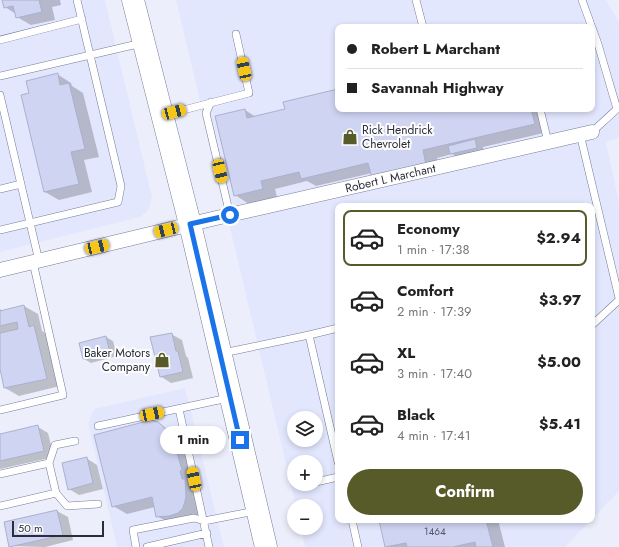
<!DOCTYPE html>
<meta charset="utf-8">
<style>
body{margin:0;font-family:Jost,sans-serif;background:#f2f2f2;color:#222;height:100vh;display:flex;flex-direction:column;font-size:15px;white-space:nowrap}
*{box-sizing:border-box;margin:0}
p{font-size:13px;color:#767676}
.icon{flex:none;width:22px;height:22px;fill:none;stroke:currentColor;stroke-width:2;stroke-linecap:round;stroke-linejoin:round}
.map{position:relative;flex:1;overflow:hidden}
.side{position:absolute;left:335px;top:203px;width:260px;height:320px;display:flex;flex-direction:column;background:#fff;border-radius:8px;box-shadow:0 2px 6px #0003}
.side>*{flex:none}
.top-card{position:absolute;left:335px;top:24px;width:260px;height:88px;border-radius:8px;box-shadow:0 2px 6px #0003;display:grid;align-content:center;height:88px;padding:0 12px;background:#fff}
.fabs{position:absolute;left:287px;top:411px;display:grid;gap:8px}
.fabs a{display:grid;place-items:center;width:36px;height:36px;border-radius:50%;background:#fff;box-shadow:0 2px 6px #0003;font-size:20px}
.scale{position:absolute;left:12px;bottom:10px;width:92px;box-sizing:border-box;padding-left:4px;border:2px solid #2b2d39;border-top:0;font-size:11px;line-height:14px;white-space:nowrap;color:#2b2d39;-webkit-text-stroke:3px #fdfdfd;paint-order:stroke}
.end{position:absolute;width:18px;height:18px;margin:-9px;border:5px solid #1a73e8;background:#fff;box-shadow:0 0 0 2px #fff}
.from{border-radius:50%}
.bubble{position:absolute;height:28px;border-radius:14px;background:#fff;box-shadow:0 2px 6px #0003;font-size:13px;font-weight:700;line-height:28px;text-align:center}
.car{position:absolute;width:12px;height:24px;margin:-12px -6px;border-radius:5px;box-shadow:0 0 3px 1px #0007;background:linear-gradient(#f5c518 24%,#345 0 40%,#f5c518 0 76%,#345 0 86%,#f5c518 0)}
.top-card b{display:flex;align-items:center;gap:14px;height:38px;font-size:15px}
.top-card b+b{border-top:1px solid #e0e0e0}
.top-card i{width:10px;height:10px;background:#222}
ul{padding:7px 0 0;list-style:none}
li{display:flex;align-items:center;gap:12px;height:56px;margin:0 8px 6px;padding:0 4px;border:2px solid transparent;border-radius:8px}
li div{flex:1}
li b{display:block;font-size:15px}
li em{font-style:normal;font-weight:700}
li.on{border-color:#575b29}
li>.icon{width:36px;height:36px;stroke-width:1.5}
.primary-button{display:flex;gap:8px;margin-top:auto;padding:8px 12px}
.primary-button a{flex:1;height:46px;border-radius:24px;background:#575b29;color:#fff;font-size:16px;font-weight:700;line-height:46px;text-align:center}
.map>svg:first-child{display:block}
.built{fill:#e3e7fe;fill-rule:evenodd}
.shadow{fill:#0003}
.building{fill:#cfd4f2;stroke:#abb0cd}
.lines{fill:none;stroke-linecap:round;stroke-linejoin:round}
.lane-casing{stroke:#767b96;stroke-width:8}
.street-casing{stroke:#767b96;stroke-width:15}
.highway-casing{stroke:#767b96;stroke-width:23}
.lane{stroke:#fff;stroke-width:7}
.street{stroke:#fff;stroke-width:14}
.highway{stroke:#fff;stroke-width:22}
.route{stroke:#1a73e8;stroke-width:5}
.labels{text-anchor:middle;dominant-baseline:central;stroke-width:4;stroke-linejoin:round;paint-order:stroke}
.number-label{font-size:10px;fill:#545767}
.poi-label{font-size:12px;fill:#2b2d39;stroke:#fdfdfd;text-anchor:start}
.street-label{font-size:12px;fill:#2b2d39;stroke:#fdfdfd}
</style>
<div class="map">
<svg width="619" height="547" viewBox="0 0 619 547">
<rect width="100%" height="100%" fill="#eceffb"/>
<path class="built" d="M0,0H105L152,197L148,211L140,217L0,252Z
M176,0H606L619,22V137L606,142L619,203V491L592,519V206H338V520H591L565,547H305L301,528H316V506H296ZM338,27H592V109H338ZM294,418H316V440H294ZM294,462H316V484H294Z
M185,388L224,547H117L88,423L94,409Z"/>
<path class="shadow" d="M3,0H60L61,5L52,7L55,20L31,25L17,17L16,14L5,7Z
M57,74L71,83L72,86L83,93L99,157L84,160L92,192L59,200L45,192L22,96L30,94Z
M338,90V109H543L548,132L483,147L484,151L458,158L452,154L437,158L440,173H372L316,186L307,181L275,189L277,197L249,204L235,195L245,110L256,117L286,109Z
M24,306L38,314L42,331L48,335L60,386L19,396L5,388L0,365V309L3,311Z
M171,334L182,340L186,356L188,358L193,378L171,383L160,376Z
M106,337L113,341L117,356L91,363L84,359Z
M158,423L178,436L188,455L200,506L197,516L171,524L157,516L155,507L127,514L113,506Z
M38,427L48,433L54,457L0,469V435Z
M86,458L97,465L103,489L79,495L69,489Z
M57,511L68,517L73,540L45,547L10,546L5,522Z
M380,520H498L505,547H387Z"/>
<path class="building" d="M2,0H39L42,12L16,18L13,6L4,8Z
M58,73L60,85L69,83L85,149L71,152L79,184L44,192L21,95L29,93L26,81Z
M338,89V109H531L535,124L423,150L426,165L372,178L368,163L301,179L299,172L261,181L263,189L234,196L215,116L245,109L247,118L285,109L283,102Z
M475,139L477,148L450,154L448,146Z
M24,305L29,327L34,325L47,379L4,388L0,369V333L18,329L17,322L0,326V311Z
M172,333L176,351H178L183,372L160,377L150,337Z
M106,336L110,353L83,359L79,343Z
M151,420L158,422L164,427L169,436L178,456L182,470L180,471L182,479H185L186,497L183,508L178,513L169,516L156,517L152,497L112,507L94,435Z
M38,425L44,451L0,461V434Z
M87,457L93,483L68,490L62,463Z
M57,510L63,535L9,547L4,522Z
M379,520H486L493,547H476L475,542L453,547H407L406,543L385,547Z"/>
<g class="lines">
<defs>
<path id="lane" d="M416,0L423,27
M582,0L598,44L617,109L592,132
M0,40L82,19
M0,76L142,43
M0,95L39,261
M211,102L206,113L230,215
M540,109L548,142
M164,115L249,93L236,34
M580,134L619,298
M0,189L21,184
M0,230L118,202L121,186L77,0
M592,325L619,300
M309,335L338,328
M223,353L309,335L338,462
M179,409L209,547
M0,410L63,395L33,262
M98,426L228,398
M49,463L55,445L75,441
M0,474L49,463L56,493L0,506
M316,482L338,477
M56,493L67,506L98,504
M352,520L358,547
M136,547L133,530L194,518L204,521L255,511
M147,547L207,533"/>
<g id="street">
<path id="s1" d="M0,270L212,219L592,132"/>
</g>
<path id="highway" d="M133,0L190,224L266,547"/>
</defs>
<use href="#lane" class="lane-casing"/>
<use href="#street" class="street-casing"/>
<use href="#highway" class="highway-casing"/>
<use href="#lane" class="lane"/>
<use href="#street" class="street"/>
<use href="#highway" class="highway"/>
</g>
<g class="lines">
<path class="route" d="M230,215L190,224L240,440"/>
</g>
<defs>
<symbol id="shop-bare" viewBox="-9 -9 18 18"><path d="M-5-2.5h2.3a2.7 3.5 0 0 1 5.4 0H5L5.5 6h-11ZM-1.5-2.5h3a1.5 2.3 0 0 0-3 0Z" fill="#575b29" stroke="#fdfdfd" stroke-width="2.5" paint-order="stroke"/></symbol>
</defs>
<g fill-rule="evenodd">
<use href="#shop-bare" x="339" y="126" width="22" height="22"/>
<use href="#shop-bare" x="151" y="349" width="22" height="22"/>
</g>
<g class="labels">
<g class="number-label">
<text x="435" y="531">1464</text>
</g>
<g class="poi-label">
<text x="362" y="130">Rick Hendrick<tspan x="362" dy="14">Chevrolet</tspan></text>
<text x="150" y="353" text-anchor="end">Baker Motors<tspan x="150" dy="14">Company</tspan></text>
</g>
<g class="street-label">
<text stroke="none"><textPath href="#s1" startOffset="401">Robert L Marchant</textPath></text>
</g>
</g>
</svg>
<div class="fabs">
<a><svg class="icon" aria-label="layers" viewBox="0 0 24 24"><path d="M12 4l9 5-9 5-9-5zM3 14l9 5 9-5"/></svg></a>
<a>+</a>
<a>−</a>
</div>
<div class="scale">50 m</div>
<i class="end from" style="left:230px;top:215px"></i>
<i class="end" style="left:240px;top:440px"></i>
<div class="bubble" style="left:160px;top:426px;width:66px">1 min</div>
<i class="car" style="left:244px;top:69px;rotate:348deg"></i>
<i class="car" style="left:174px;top:112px;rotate:75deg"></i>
<i class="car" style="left:220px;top:171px;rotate:167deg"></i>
<i class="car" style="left:166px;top:230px;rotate:256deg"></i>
<i class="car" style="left:97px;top:247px;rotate:77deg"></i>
<i class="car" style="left:152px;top:414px;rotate:78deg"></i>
<i class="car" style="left:194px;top:479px;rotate:348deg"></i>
<div class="top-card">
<b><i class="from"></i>Robert L Marchant</b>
<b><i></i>Savannah Highway</b>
</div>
<section class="side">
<ul>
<li class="on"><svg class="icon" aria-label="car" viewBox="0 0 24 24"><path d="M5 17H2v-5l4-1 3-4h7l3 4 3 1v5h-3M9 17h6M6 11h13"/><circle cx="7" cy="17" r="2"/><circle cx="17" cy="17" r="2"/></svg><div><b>Economy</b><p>1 min · 17:38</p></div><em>$2.94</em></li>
<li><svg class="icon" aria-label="car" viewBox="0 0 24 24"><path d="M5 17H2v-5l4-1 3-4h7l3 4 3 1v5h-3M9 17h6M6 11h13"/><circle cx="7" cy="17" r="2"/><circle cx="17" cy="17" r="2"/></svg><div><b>Comfort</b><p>2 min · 17:39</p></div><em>$3.97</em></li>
<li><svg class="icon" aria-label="car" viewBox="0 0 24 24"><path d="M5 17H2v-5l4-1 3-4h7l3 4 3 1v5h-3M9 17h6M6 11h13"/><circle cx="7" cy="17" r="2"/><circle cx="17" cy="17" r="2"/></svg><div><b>XL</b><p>3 min · 17:40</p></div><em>$5.00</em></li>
<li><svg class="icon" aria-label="car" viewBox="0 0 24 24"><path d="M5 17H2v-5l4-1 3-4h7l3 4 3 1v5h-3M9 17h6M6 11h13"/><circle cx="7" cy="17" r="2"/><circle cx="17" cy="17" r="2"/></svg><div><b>Black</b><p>4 min · 17:41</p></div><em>$5.41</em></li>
</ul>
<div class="primary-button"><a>Confirm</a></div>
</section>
</div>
